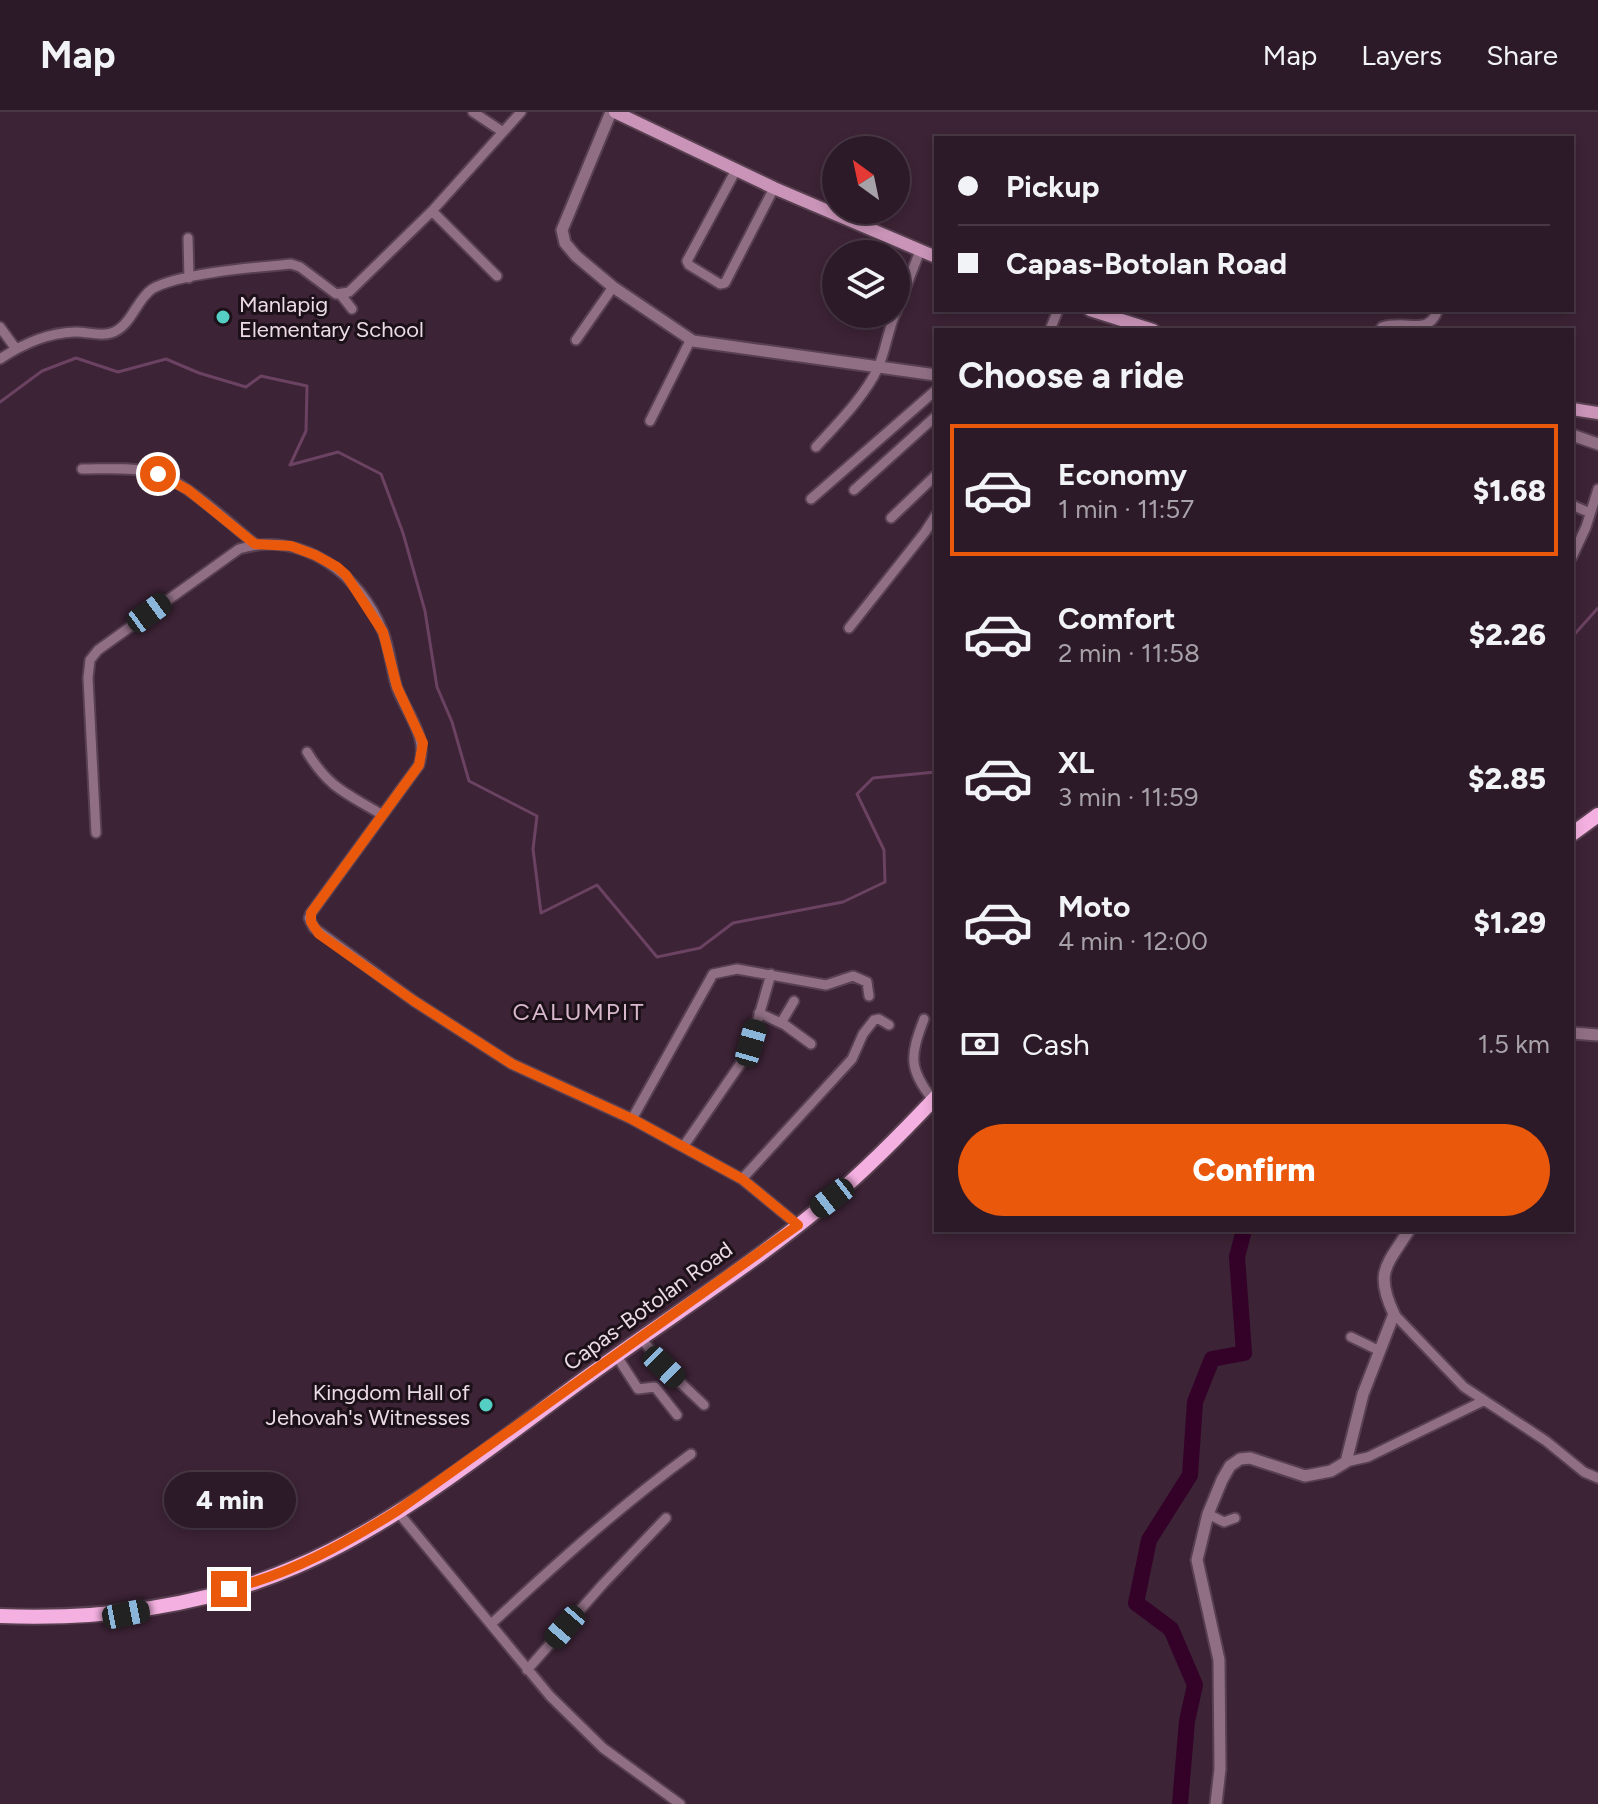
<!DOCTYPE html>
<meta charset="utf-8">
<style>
body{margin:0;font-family:Figtree,sans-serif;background:#392734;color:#f1f3f6;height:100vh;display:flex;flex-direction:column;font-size:30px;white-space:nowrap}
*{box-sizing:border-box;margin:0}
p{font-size:26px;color:#a7a1a8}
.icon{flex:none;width:44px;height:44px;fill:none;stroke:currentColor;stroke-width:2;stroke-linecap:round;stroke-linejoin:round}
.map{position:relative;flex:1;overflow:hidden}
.side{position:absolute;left:934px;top:216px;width:640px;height:904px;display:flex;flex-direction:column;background:#2d1a28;border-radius:0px;box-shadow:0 4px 12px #0003,0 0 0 2px #483845}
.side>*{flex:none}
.hud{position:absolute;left:934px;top:24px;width:640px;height:176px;border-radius:0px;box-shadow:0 4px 12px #0003,0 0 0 2px #483845;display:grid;align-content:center;height:176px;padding:0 24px;background:#2d1a28}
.needle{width:52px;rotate:327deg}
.tools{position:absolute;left:822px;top:24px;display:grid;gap:16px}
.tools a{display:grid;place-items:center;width:88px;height:88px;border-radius:50%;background:#2d1a28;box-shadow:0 4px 12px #0003,0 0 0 2px #483845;font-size:40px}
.end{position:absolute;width:36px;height:36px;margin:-18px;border:10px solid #ea580c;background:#fff;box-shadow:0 0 0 4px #fff}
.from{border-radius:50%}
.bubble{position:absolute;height:56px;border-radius:28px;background:#2d1a28;box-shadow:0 4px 12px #0003,0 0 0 2px #483845;font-size:26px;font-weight:800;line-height:56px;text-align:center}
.car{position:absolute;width:24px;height:48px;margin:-24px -12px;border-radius:10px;box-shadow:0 0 6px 2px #0007;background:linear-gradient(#222 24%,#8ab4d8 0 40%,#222 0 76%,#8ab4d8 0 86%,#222 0)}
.hud b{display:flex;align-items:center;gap:28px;height:76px;font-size:30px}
.hud b+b{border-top:2px solid #483845}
.hud i{width:20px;height:20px;background:#f1f3f6}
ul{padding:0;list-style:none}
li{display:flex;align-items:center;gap:24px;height:132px;margin:0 16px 12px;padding:0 8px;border:4px solid transparent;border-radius:0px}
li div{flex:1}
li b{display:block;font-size:30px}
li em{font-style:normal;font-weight:800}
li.on{border-color:#ea580c}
li>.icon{width:72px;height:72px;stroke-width:1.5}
h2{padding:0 24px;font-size:36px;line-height:96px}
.pay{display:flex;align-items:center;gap:20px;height:88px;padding:0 24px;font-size:30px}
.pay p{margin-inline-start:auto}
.action{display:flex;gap:16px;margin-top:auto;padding:16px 24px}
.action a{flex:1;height:92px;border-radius:48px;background:#ea580c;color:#fff;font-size:32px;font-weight:800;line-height:92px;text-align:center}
header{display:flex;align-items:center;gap:48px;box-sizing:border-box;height:112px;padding:0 40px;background:#2d1a28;border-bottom:2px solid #483845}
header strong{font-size:38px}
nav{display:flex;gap:44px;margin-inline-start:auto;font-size:28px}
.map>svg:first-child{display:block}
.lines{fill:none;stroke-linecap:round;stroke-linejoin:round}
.stream{stroke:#6b4262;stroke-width:3}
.river{stroke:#340129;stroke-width:16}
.minor-casing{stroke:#584051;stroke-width:13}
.tertiary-casing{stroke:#584051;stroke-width:15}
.secondary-casing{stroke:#584051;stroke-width:16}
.primary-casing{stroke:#584051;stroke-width:18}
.minor{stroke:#906f85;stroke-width:9}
.tertiary{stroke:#906f85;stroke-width:11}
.secondary{stroke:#c994b8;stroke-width:12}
.primary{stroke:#f4b0e0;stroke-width:14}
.route{stroke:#ea580c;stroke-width:10}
.poi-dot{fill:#55cec4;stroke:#1c1119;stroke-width:3}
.labels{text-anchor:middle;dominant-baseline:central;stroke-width:6;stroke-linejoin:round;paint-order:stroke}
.poi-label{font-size:22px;fill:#ecdbe6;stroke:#1c1119;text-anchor:start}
.street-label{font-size:22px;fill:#ecdbe6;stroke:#1c1119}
.neighbourhood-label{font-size:24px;letter-spacing:2px;fill:#d9b8ce;stroke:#1c1119}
</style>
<header>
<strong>Map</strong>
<nav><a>Map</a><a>Layers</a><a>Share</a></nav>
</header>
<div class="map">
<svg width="1598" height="1692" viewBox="0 0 1598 1692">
<rect width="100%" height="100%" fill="#3c2335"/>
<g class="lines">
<path class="stream" d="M0,290L42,259L76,246L118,260L166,247L199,261L246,275L261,264L307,274L306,319L290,353L338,340L381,362L403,421L425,499L437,575L452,610L469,669L537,704L533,737L541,801L597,773L657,845L700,836L733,811L843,790L885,770L884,738L857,682L873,666L936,660
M1572,525L1598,496"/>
<path class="river" d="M1180,1692L1187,1609L1195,1573L1171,1517L1136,1491L1149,1428L1190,1363L1195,1290L1212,1247L1244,1241L1237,1145L1244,1118"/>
<defs>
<path id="minor" d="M473,0L503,20
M736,58L687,149L689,153L720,172L725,171L774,76
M432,99L497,164
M188,126L189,166
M341,183L352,197
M896,200L920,139
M0,215L16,237
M1050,218L1058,198
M1380,218L1382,215C1409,207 1427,225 1438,198
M576,228L613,175
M0,247C21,233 48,221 74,220C86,219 99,225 111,221C131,215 136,188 152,177C179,161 258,155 291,152L300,155L336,182L349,180L432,99L521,0
M650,309L691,227
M816,335C838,311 864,285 878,256C885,240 888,219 895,202
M82,357C105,357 130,355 152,360C183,367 229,411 255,432
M854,378L936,304
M811,387L936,278
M1572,393L1590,401
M891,406L936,363
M1572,445L1586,415L1598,377
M849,516L925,420L936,403
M307,640C329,676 346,681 381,702
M96,721L88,566L90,548L98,538L239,437C303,418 360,462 383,520C390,537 391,556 396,573C405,600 429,624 419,653L311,801L309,806L314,816L414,889L512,952L632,1007L742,1067L798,1113
M759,901L785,913L811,932
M924,907C910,944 908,956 933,988
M781,911L794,889
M632,1007L713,862L737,857L826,873L853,864L867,870L869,884
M683,1035L743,948L751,931L771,862
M742,1067L852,947L863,922L874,908L879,907L889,913
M1394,1202L1464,1275L1546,1329L1584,1360L1598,1366
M1351,1225L1380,1239
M641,1226L664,1255L704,1293
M616,1243L638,1277L655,1275L677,1303
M1346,1350L1368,1345L1483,1289
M397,1399L550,1584L603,1636L680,1692
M1208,1402L1224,1410L1235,1406
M491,1512C556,1452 620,1394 691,1342
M527,1558L603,1472L666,1406"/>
<path id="tertiary" d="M611,0L562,118L565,131L576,144L613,175L693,229L936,263
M1572,323L1598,332
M1572,921L1598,923
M1216,1692L1220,1657L1219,1548L1197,1448L1208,1402L1222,1368L1230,1354L1240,1347L1250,1346L1305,1364L1331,1359L1346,1350L1363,1282L1394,1202C1374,1160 1387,1153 1409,1118"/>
<path id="secondary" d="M615,0L774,76L936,145
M1090,198L1153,218
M1572,297L1598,301"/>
<path id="primary" d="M1572,722L1598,703
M0,1504C100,1508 202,1495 295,1455C399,1411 497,1330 588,1264C669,1205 755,1151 832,1086C869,1055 903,1020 936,985"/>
</defs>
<use href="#minor" class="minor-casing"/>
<use href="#tertiary" class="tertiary-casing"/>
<use href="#secondary" class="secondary-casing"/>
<use href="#primary" class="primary-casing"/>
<use href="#minor" class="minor"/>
<use href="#tertiary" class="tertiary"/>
<use href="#secondary" class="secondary"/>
<use href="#primary" class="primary"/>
</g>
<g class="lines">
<path class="route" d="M158,362L188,378L255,432L291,434L315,443L337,455L346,463L383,520L397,575L423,631L419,653L311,801V810L319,822L414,889L512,952L632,1007L742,1067L798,1113L397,1399C344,1432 291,1462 229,1477"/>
</g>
<g class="poi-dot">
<circle cx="223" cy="205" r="8"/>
<circle cx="486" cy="1293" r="8"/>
</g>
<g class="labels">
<g class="poi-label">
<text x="239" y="192">Manlapig<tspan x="239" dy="25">Elementary School</tspan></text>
<text x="470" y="1280" text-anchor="end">Kingdom Hall of<tspan x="470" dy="25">Jehovah's Witnesses</tspan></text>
</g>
<g class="street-label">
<text transform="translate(648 1194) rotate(-36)">Capas-Botolan Road</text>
</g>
<g class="neighbourhood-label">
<text x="579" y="899">CALUMPIT</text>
</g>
</g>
</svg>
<div class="tools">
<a><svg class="needle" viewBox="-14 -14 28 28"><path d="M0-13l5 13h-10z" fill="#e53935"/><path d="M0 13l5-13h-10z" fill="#a7a1a8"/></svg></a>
<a><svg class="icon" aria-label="layers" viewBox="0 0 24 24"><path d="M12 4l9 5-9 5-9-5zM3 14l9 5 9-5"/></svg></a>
</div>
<i class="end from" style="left:158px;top:362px"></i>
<i class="end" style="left:229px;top:1477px"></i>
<div class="bubble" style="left:164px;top:1360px;width:132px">4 min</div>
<i class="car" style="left:149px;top:501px;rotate:54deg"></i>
<i class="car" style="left:751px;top:931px;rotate:16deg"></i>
<i class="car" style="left:832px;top:1086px;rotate:232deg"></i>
<i class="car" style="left:664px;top:1255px;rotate:134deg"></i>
<i class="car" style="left:126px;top:1502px;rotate:79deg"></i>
<i class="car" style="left:565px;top:1515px;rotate:221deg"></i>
<div class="hud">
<b><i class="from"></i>Pickup</b>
<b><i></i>Capas-Botolan Road</b>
</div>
<section class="side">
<h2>Choose a ride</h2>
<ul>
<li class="on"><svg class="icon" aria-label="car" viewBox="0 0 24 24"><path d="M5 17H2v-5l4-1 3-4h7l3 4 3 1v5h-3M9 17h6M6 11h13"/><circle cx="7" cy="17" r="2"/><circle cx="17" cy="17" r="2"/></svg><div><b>Economy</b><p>1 min · 11:57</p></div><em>$1.68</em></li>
<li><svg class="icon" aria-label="car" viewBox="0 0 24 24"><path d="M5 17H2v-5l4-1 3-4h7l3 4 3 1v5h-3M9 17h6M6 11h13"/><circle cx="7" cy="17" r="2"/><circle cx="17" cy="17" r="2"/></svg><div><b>Comfort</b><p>2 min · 11:58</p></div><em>$2.26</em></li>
<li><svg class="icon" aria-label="car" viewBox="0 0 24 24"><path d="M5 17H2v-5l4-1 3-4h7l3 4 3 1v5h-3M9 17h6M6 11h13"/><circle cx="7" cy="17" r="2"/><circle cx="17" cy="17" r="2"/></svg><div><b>XL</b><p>3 min · 11:59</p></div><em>$2.85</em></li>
<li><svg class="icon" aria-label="car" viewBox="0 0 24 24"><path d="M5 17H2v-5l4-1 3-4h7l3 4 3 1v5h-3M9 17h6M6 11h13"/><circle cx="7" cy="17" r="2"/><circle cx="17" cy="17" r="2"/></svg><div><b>Moto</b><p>4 min · 12:00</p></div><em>$1.29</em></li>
</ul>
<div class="pay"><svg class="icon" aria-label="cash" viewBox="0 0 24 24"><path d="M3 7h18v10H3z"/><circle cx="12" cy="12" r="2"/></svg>Cash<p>1.5 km</p></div>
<div class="action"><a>Confirm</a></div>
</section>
</div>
